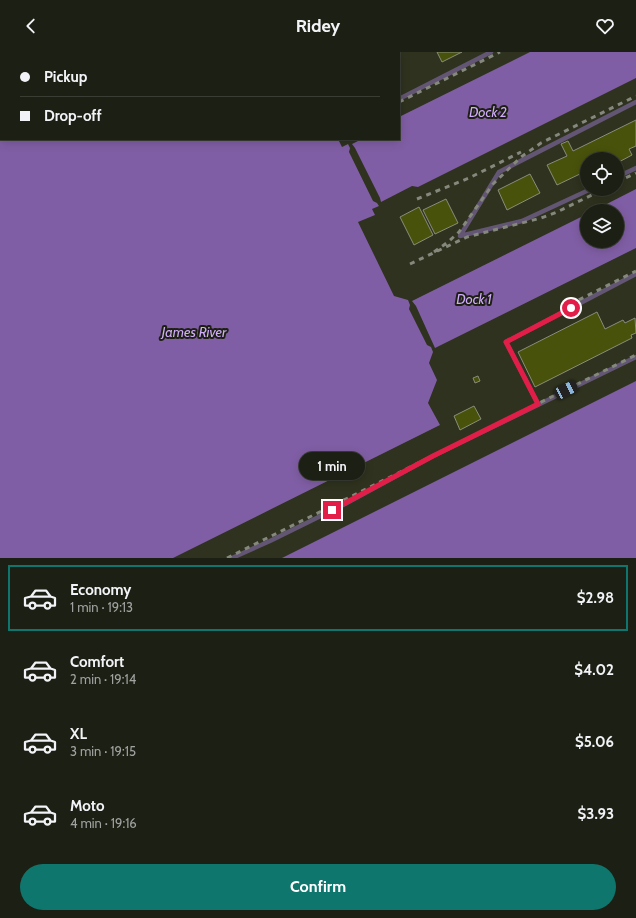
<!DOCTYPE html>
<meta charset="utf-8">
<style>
body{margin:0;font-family:Cabin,sans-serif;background:#25271d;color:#f1f3f6;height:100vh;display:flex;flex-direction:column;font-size:15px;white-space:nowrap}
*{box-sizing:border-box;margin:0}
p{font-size:13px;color:#a0a2a0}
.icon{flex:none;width:22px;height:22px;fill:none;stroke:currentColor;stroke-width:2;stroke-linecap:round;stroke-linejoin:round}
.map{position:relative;height:506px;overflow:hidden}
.side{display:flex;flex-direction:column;background:#1c1f14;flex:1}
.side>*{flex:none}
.guide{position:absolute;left:0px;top:0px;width:400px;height:88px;box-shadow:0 2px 10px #0003,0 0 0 1px #3a3d34;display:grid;align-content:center;height:88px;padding:0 20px;background:#1c1f14}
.tools{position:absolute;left:580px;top:100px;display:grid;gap:8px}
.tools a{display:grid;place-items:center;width:44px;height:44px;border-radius:50%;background:#1c1f14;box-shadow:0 2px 10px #0003,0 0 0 1px #3a3d34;font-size:20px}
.end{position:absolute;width:18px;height:18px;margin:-9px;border:5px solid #e11d48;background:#fff;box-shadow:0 0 0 2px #fff}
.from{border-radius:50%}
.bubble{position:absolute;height:28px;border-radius:14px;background:#1c1f14;box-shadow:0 2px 10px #0003,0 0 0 1px #3a3d34;font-size:13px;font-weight:800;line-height:28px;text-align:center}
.car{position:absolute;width:12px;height:24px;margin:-12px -6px;border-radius:5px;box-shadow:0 0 3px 1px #0007;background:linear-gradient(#222 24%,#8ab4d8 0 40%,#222 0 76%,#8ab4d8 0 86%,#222 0)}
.guide b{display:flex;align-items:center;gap:14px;height:38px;font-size:15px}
.guide b+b{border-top:1px solid #3a3d34}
.guide i{width:10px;height:10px;background:#f1f3f6}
ul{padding:7px 0 0;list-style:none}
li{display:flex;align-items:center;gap:12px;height:66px;margin:0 8px 6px;padding:0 12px;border:2px solid transparent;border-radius:0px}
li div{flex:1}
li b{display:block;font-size:15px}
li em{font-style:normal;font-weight:800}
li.selected{border-color:#0f766e}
li>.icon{width:36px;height:36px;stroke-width:1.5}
.action{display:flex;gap:8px;margin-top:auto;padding:8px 20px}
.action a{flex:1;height:46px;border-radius:24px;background:#0f766e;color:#fff;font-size:16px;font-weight:800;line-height:46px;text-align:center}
header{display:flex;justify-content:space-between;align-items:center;height:52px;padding:0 20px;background:#1c1f14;font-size:18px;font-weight:800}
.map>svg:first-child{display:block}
.built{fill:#2e321e;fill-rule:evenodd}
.water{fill:#805ea5}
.building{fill:#49520b;stroke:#898d7c}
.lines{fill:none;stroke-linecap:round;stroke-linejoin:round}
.service{stroke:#635574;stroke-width:4.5}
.rail{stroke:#85887c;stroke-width:3;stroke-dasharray:5 5;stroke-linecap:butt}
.route{stroke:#e11d48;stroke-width:5}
.labels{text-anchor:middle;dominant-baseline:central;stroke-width:4;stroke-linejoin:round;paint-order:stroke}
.water-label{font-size:14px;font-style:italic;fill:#d0adfb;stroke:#1c1f11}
</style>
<header><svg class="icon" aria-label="back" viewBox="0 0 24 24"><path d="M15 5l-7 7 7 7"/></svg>Ridey<svg class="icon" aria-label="heart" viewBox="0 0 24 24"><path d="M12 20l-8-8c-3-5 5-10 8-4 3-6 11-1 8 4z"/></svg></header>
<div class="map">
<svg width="636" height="506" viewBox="0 0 636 506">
<rect width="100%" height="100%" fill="#26291a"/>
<path class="built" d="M0,0H636V506H0ZM1,1H399V87H1ZM587,107H617V137H587ZM587,159H617V189H587Z"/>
<path class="water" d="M0,0H305L306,1H1V87H338L342,95L348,92L350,96L349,100L373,149L377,151L379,154L372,157L375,163L358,170L394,244L408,248L410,253L409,257L427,293L431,295L433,300L429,311L437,328L428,351L440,373L173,506H0Z
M530,0H636V26L418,135L412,134L381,150L380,146L355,96L352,92L362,87H399V65Z
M636,137V196L435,296L416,254L412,249L587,162V189H617V159H593Z
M636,329V506H282Z"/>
<path class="building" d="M437,0H462L442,10Z
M636,68V94L629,97L632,103L617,111V107H587V125L585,127L582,121L557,133L547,113L567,104L561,92L568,89L573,99Z
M530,122L540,141L507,158L498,138Z
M446,147L458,171L435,182L423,158Z
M419,155L433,183L414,193L400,165Z
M597,260L605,277L623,268L625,271L635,266L636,281L631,283L632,286L535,335L518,300Z
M478,324L480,329L475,331L473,326Z
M474,354L481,367L460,378L454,364Z"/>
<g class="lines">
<path class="service" d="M399,47L491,0
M617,125L636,116
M591,137L522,169L460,184L499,120L636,50
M538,352L506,290L636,222
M232,506L270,489L345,452L433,404L636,305"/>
<path class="rail" d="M393,1L396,0
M399,50L500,0
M617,130L636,121
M417,147L469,126L521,100
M434,200L448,190L459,180L493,132L521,105L541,91L636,44
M410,212L467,185L541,166L557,160L604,137
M561,257L636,219
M227,506L636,303"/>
</g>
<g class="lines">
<path class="route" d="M332,458L433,404L538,352L506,290L571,256"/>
</g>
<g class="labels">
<g class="water-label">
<text x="488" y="60">Dock 2</text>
<text x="474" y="247">Dock 1</text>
<text x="194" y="280">James River</text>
</g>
</g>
</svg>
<div class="tools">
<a><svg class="icon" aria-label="locate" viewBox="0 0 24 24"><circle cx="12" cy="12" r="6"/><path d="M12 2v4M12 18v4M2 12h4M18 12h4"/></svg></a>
<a><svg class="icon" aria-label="layers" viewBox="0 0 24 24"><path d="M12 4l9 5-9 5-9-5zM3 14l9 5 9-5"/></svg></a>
</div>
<i class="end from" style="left:571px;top:256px"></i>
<i class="end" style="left:332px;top:458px"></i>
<div class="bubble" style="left:299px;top:400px;width:66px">1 min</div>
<i class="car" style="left:566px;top:338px;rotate:64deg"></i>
<div class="guide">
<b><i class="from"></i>Pickup</b>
<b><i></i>Drop-off</b>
</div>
</div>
<section class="side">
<ul>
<li class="selected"><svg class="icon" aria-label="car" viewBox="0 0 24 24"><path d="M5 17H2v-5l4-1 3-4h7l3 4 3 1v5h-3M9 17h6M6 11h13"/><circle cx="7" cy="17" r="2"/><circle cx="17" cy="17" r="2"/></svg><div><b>Economy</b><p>1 min · 19:13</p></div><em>$2.98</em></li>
<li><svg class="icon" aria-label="car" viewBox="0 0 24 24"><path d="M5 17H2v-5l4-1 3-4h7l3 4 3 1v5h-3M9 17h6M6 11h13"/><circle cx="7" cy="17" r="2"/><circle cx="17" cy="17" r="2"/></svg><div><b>Comfort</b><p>2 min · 19:14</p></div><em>$4.02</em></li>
<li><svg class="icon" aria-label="car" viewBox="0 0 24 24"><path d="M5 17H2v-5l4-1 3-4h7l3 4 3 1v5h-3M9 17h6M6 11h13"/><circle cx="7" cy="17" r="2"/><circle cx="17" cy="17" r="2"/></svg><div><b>XL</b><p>3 min · 19:15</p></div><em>$5.06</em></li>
<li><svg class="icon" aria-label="car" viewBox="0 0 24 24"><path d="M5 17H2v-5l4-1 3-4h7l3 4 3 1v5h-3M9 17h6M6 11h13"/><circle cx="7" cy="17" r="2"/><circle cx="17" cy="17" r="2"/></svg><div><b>Moto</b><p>4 min · 19:16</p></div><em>$3.93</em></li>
</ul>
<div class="action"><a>Confirm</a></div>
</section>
